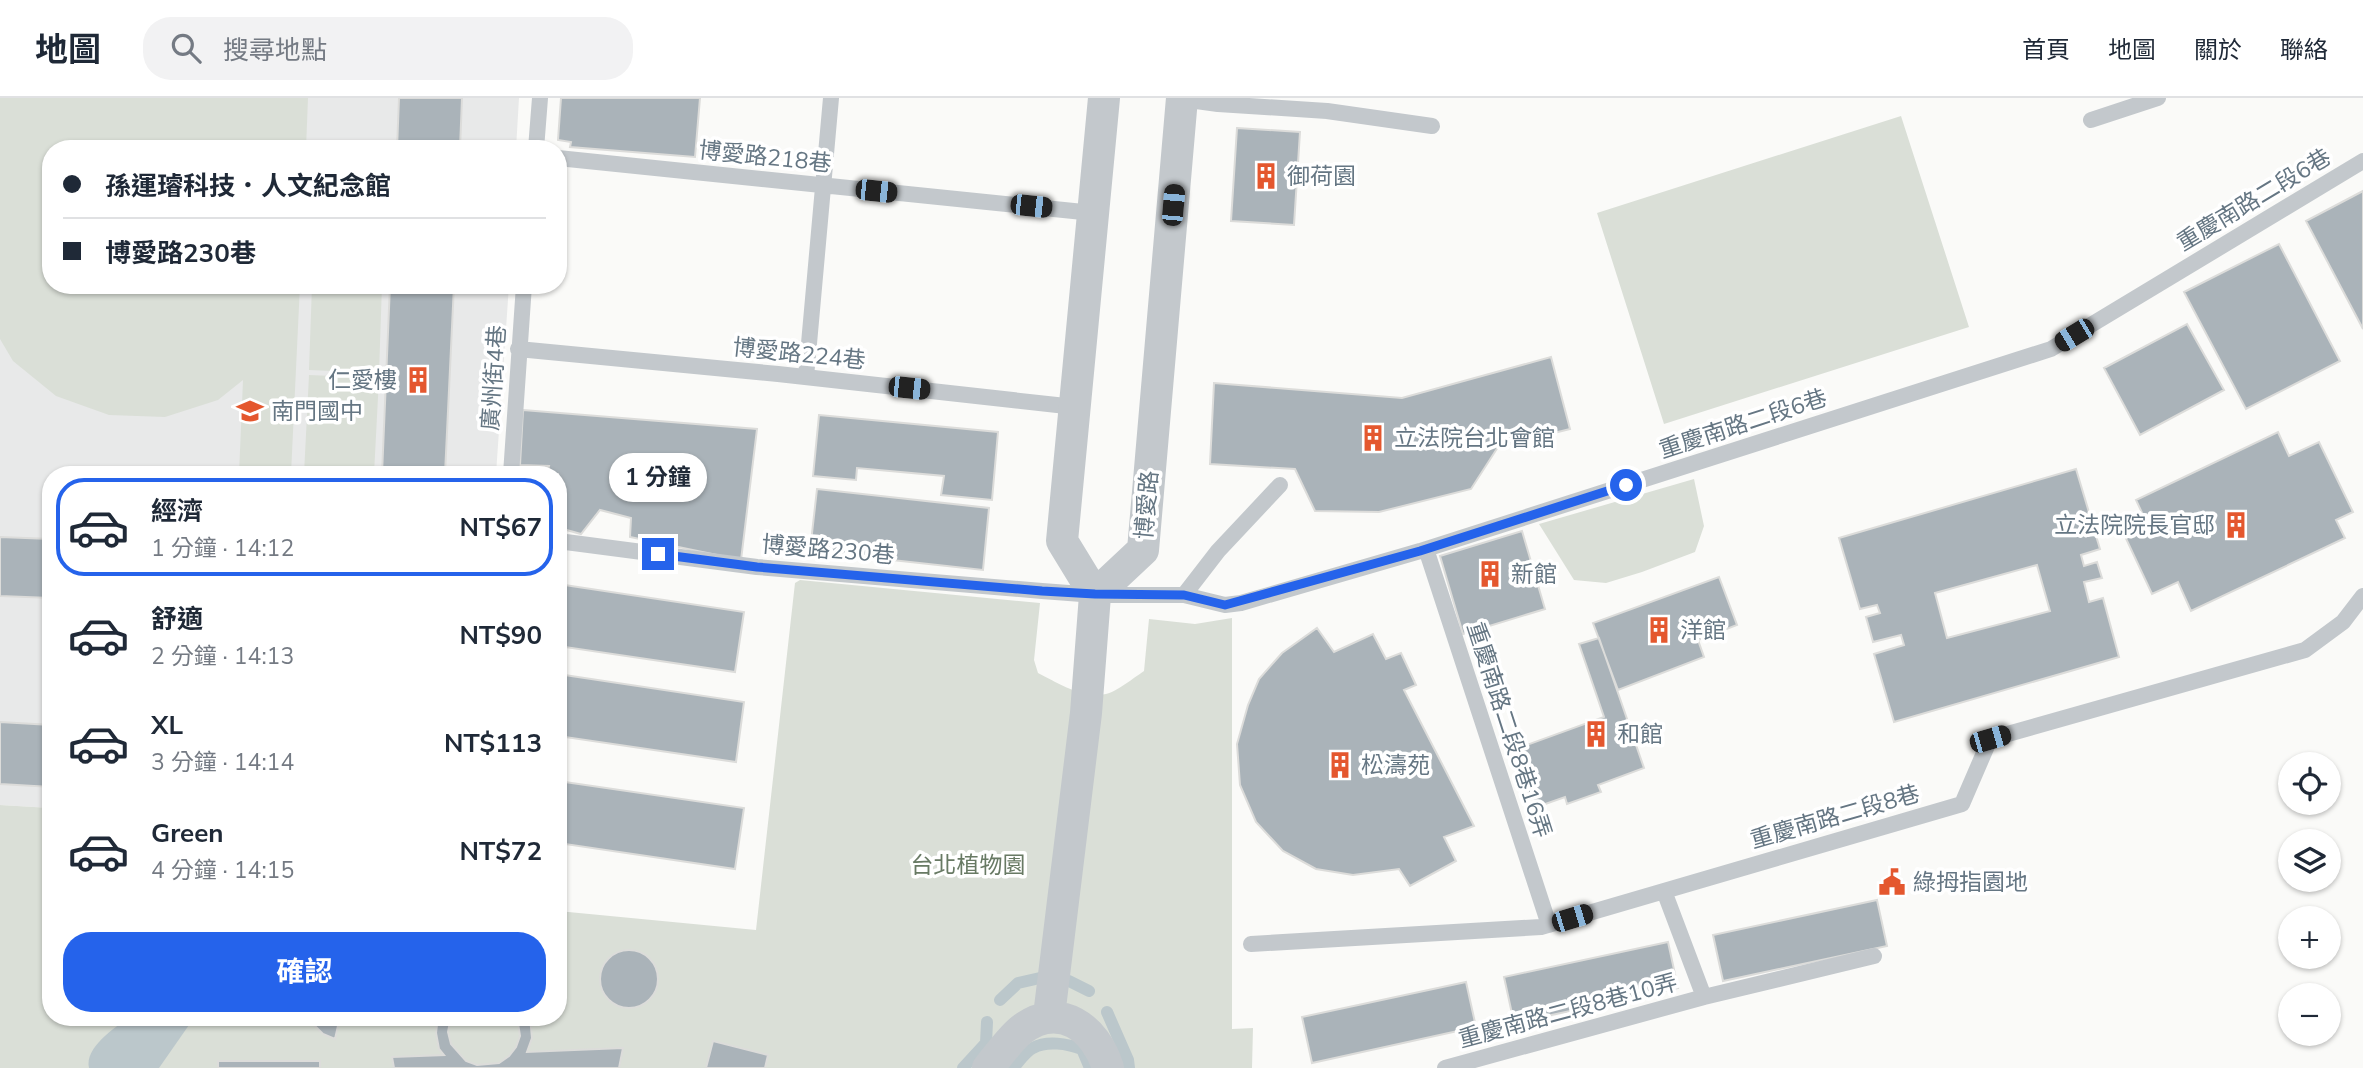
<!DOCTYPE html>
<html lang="zh-TW">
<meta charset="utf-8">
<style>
body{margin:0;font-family:"Nunito Sans","Noto Sans TC",sans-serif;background:#f2f2f3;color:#1f2937;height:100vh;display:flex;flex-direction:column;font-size:26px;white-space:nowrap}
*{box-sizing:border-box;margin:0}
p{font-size:23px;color:#747a83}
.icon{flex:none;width:38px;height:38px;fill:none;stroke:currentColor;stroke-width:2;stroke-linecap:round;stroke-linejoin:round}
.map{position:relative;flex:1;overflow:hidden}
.details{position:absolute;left:42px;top:368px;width:525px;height:560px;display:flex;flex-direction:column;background:#fff;border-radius:28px;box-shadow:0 2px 5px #0004}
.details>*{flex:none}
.top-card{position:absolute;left:42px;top:42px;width:525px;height:154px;border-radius:28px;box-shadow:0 2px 5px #0004;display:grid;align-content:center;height:154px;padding:0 21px;background:#fff}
.controls{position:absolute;left:2278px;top:654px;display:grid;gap:14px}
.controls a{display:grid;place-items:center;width:63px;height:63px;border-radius:50%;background:#fff;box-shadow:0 2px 5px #0004;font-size:35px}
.end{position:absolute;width:32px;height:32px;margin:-16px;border:9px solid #2563eb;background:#fff;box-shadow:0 0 0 4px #fff}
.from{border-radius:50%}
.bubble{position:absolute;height:49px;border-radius:24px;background:#fff;box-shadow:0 2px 5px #0004;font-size:23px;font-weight:700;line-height:49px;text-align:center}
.car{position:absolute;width:21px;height:42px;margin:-21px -10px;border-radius:9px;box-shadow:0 0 5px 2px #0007;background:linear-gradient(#222 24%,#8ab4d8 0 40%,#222 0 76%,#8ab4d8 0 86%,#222 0)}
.top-card b{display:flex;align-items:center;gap:24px;height:66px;font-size:26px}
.top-card b+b{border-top:2px solid #e0e1e3}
.top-card i{width:18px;height:18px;background:#1f2937}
ul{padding:12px 0 0;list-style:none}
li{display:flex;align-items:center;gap:21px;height:98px;margin:0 14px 10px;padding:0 7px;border:4px solid transparent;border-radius:28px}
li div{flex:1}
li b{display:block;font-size:26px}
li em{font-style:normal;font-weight:700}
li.on{border-color:#2563eb}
li>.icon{width:63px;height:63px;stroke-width:1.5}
.primary-button{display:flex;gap:14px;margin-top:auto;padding:14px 21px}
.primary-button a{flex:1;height:80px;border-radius:28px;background:#2563eb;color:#fff;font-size:28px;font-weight:700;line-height:80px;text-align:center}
header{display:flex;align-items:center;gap:42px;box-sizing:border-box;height:98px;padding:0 35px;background:#fff;border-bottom:2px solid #e0e1e3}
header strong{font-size:33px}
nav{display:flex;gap:38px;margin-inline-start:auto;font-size:24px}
.search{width:490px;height:63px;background:#f2f2f3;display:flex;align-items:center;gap:18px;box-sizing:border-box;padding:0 24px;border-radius:28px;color:#747a83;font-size:26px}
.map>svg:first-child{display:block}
.built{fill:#e8e9e9}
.green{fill:#dadfd7}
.water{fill:#bbc7cb}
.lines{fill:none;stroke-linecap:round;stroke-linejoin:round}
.stream{stroke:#bbc7cb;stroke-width:12}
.building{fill:#aab3b9;stroke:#dcdcda;stroke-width:2;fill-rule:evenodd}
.lane{stroke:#c3c8cc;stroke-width:16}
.street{stroke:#c3c8cc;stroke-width:32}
.route{stroke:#2563eb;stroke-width:9}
.labels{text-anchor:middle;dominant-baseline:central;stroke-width:7;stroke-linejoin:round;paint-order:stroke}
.street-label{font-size:23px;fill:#657683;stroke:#fff}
.poi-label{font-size:23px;fill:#657683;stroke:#fff;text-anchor:start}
.park-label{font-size:23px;fill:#687a64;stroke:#fff}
</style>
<header>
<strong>地圖</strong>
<div class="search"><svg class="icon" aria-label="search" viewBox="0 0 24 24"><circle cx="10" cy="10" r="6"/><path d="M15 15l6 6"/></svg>搜尋地點</div>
<nav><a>首頁</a><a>地圖</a><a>關於</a><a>聯絡</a></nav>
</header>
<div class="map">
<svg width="2363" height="970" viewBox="0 0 2363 970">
<rect width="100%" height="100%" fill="#fafaf8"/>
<path class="built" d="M0,0H519L516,51H51V187H509L496,376H51V710L0,707Z"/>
<path class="green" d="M0,0H308L306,51H51V187H300L291,376H239L243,282L218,302L165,319L109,317L56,298L13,263L0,241Z
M1901,18L1969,229L1664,326L1597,115Z
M312,187H382L379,275L309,272Z
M309,277L379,280L374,376H304Z
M1694,381L1704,428L1695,454L1642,474L1606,485L1574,482L1539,426Z
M800,482L1040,505L1034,562L1038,575C1058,585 1082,601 1106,596C1116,594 1135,579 1144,573L1149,521L1195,526L1232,520V931L1253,930L1252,970H0V707L51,710V919H558V813L756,832L795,485Z"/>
<path class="water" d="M130,919H188L189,927L159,970H89C84,950 115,929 130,919Z"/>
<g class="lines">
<path class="stream" d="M1069,883L1089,893
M1000,902L1018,885L1040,880
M1107,914L1128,962L1129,970
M963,970L986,945L987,924
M1013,970C1019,964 1025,954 1033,950C1047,942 1068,946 1082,951L1090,970"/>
</g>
<path class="building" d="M399,0H462L460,51H397Z
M561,0H700L695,59L570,49L571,44L558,42Z
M1237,30L1300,34L1294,127L1231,123Z
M2363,93V231L2306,123Z
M2279,146L2340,263L2246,311L2184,194Z
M390,187H454L445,376H382Z
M2187,226L2224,292L2140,337L2104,270Z
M1551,259L1570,331L1498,349L1471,391L1379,414L1315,413L1295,371L1210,366L1214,285L1402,300Z
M523,312L757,331L741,462L630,439L631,420L600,412L581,436L563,431L558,427V376H547L549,368L520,367Z
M819,317L998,334L992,402L941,397L944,378L857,370L856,382L813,378Z
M2278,334L2289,358L2319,344L2353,414L2336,422L2345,440L2191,513L2178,484L2152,496L2122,432L2145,421L2136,402Z
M2076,371L2100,451L2081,457L2084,468L2097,464L2102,480L2084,484L2089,504L2103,500L2119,559L1894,624L1874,556L1904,547L1901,537L1873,544L1866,519L1880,515L1877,507L1860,511L1839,440ZM2037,467L2050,513L1947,540L1935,495Z
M817,391L989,410L983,472L810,453Z
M1522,433L1545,511L1463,536L1440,458Z
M0,439L51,441V500L0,498Z
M1719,479L1737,527L1698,542L1704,559L1618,592L1593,525Z
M558,486L744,514L735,574L558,548Z
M1317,530L1334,554L1373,536L1386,561L1401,555L1416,587L1404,592L1474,728L1444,739L1456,763L1410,788L1399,771L1353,777L1316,771L1283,753L1256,724L1240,687L1237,646L1248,607L1259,581L1282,555Z
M1599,540L1644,670L1598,687L1601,694L1567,706L1565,699L1534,710L1513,652L1604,619L1579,546Z
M558,576L744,604L736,664L558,638Z
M0,624L51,627V689L0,686Z
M558,683L744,710L735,771L558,745Z
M1877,802L1887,848L1723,883L1713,837Z
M1668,844L1678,890L1514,925L1504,879Z
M600 881a29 29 0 1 1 58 0a29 29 0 1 1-58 0Z
M1466,884L1476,929L1312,965L1302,919Z
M226,919H257L240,927Z
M309,919H340L335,941L323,936L315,928Z
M438,919H451L448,934L451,946L466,963L477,967L499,965L509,958L516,949L520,938L517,919H530L532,940L527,954L623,950L619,970H394L392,959L444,957L439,951L436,935Z
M713,943L768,957L765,970H706Z
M218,963H320V970H218Z"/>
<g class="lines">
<path class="lane" d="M1182,1L1218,6L1327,13L1432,28
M2091,22L2158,0
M536,51L540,0
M558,60L1093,115
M518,251L778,276L1075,309
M806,279L831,0
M511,376L524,187
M558,443L757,469L1042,493L1095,497H1184L1225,507L1241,505L1420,453L2051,251L2363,63
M1426,451L1549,827
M1184,497L1218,453L1280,387
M1664,793L1704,899L1874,858
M1251,846L1541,829L1962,706L1990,641L2305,552L2343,524L2363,498
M1445,970L1704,899"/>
<path class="street" d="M1095,497L1143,452L1182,0
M1095,497L1062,443L1104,0
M1049,918L1086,615L1095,497
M988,970C998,958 1009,942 1021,932C1059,902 1096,930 1108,970"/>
</g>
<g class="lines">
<path class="route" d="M658,456L757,469L1042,493L1095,496L1184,497L1225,507L1420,453L1626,387"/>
</g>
<defs>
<symbol id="building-bare" viewBox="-9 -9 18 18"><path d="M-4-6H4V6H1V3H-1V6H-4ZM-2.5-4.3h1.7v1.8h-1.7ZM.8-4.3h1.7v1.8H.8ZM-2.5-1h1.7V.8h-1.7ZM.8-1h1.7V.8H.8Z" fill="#e4572e" stroke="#fff" stroke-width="2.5" paint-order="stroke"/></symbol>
<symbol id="school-bare" viewBox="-9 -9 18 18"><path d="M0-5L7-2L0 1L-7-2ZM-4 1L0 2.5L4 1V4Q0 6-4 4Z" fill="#e4572e" stroke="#fff" stroke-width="2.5" paint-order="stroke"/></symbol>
<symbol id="civic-bare" viewBox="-9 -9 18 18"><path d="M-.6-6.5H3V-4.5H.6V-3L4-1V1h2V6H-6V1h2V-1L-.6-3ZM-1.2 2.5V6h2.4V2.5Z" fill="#e4572e" stroke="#fff" stroke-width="2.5" paint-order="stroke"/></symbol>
</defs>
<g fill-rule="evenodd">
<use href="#building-bare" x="1247" y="59" width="38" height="38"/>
<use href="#building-bare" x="399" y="263" width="38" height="38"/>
<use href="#school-bare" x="231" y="294" width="38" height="38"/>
<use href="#building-bare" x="1354" y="321" width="38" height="38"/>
<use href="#building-bare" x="2217" y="408" width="38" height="38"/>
<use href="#building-bare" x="1471" y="457" width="38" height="38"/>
<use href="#building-bare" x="1640" y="513" width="38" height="38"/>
<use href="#building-bare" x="1577" y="617" width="38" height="38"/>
<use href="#building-bare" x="1321" y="648" width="38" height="38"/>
<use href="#civic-bare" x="1873" y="765" width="38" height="38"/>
</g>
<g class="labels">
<g class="street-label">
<text transform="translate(765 59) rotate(6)">博愛路218巷</text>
<text transform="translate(2254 102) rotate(-31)">重慶南路二段6巷</text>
<text transform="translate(799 256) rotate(6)">博愛路224巷</text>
<text transform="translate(494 280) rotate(-86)">廣州街4巷</text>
<text transform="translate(1743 326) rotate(-18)">重慶南路二段6巷</text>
<text transform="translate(1147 407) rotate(-85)">博愛路</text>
<text transform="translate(828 452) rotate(5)">博愛路230巷</text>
<text transform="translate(1509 632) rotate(72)">重慶南路二段8巷16弄</text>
<text transform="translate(1835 719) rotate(-16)">重慶南路二段8巷</text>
<text transform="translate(1568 913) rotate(-15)">重慶南路二段8巷10弄</text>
</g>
<g class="poi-label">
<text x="1287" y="78">御荷園</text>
<text x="397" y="282" text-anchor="end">仁愛樓</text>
<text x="271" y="313">南門國中</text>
<text x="1394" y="340">立法院台北會館</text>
<text x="2215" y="427" text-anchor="end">立法院院長官邸</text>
<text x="1511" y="476">新館</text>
<text x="1680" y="532">洋館</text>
<text x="1617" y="636">和館</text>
<text x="1361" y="667">松濤苑</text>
<text x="1913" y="784">綠拇指園地</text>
</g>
<g class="park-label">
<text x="968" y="767">台北植物園</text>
</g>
</g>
</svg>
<div class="controls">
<a><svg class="icon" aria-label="locate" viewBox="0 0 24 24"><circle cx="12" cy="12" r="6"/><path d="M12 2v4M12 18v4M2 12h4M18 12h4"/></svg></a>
<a><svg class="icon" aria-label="layers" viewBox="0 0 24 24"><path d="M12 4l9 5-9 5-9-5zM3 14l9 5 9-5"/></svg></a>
<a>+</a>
<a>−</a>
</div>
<i class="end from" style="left:1626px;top:387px"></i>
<i class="end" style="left:658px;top:456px"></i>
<div class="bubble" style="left:609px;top:355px;width:98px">1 分鐘</div>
<i class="car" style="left:876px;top:93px;rotate:96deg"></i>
<i class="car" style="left:1173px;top:107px;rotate:5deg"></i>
<i class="car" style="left:1031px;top:108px;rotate:96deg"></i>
<i class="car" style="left:2074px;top:237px;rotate:239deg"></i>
<i class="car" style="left:909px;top:290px;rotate:96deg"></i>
<i class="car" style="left:1990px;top:641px;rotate:74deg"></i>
<i class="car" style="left:1572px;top:820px;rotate:73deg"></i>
<div class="top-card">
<b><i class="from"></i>孫運璿科技．人文紀念館</b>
<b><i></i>博愛路230巷</b>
</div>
<section class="details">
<ul>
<li class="on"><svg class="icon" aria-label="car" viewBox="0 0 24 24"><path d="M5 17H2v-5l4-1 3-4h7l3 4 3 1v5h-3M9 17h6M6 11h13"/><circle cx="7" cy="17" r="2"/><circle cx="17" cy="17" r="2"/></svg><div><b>經濟</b><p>1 分鐘 · 14:12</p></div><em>NT$67</em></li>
<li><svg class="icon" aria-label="car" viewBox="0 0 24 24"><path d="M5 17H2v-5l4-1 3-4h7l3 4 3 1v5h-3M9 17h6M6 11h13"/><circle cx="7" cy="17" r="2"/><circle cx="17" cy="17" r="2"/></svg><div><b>舒適</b><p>2 分鐘 · 14:13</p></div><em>NT$90</em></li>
<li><svg class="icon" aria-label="car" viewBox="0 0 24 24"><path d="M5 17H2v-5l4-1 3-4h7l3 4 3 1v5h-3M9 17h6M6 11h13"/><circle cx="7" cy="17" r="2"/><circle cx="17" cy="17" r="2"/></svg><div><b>XL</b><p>3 分鐘 · 14:14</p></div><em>NT$113</em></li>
<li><svg class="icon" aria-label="car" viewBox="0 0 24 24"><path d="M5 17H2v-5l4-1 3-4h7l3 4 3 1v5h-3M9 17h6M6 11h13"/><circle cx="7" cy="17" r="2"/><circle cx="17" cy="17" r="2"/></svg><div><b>Green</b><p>4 分鐘 · 14:15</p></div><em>NT$72</em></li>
</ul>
<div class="primary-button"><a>確認</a></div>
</section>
</div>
